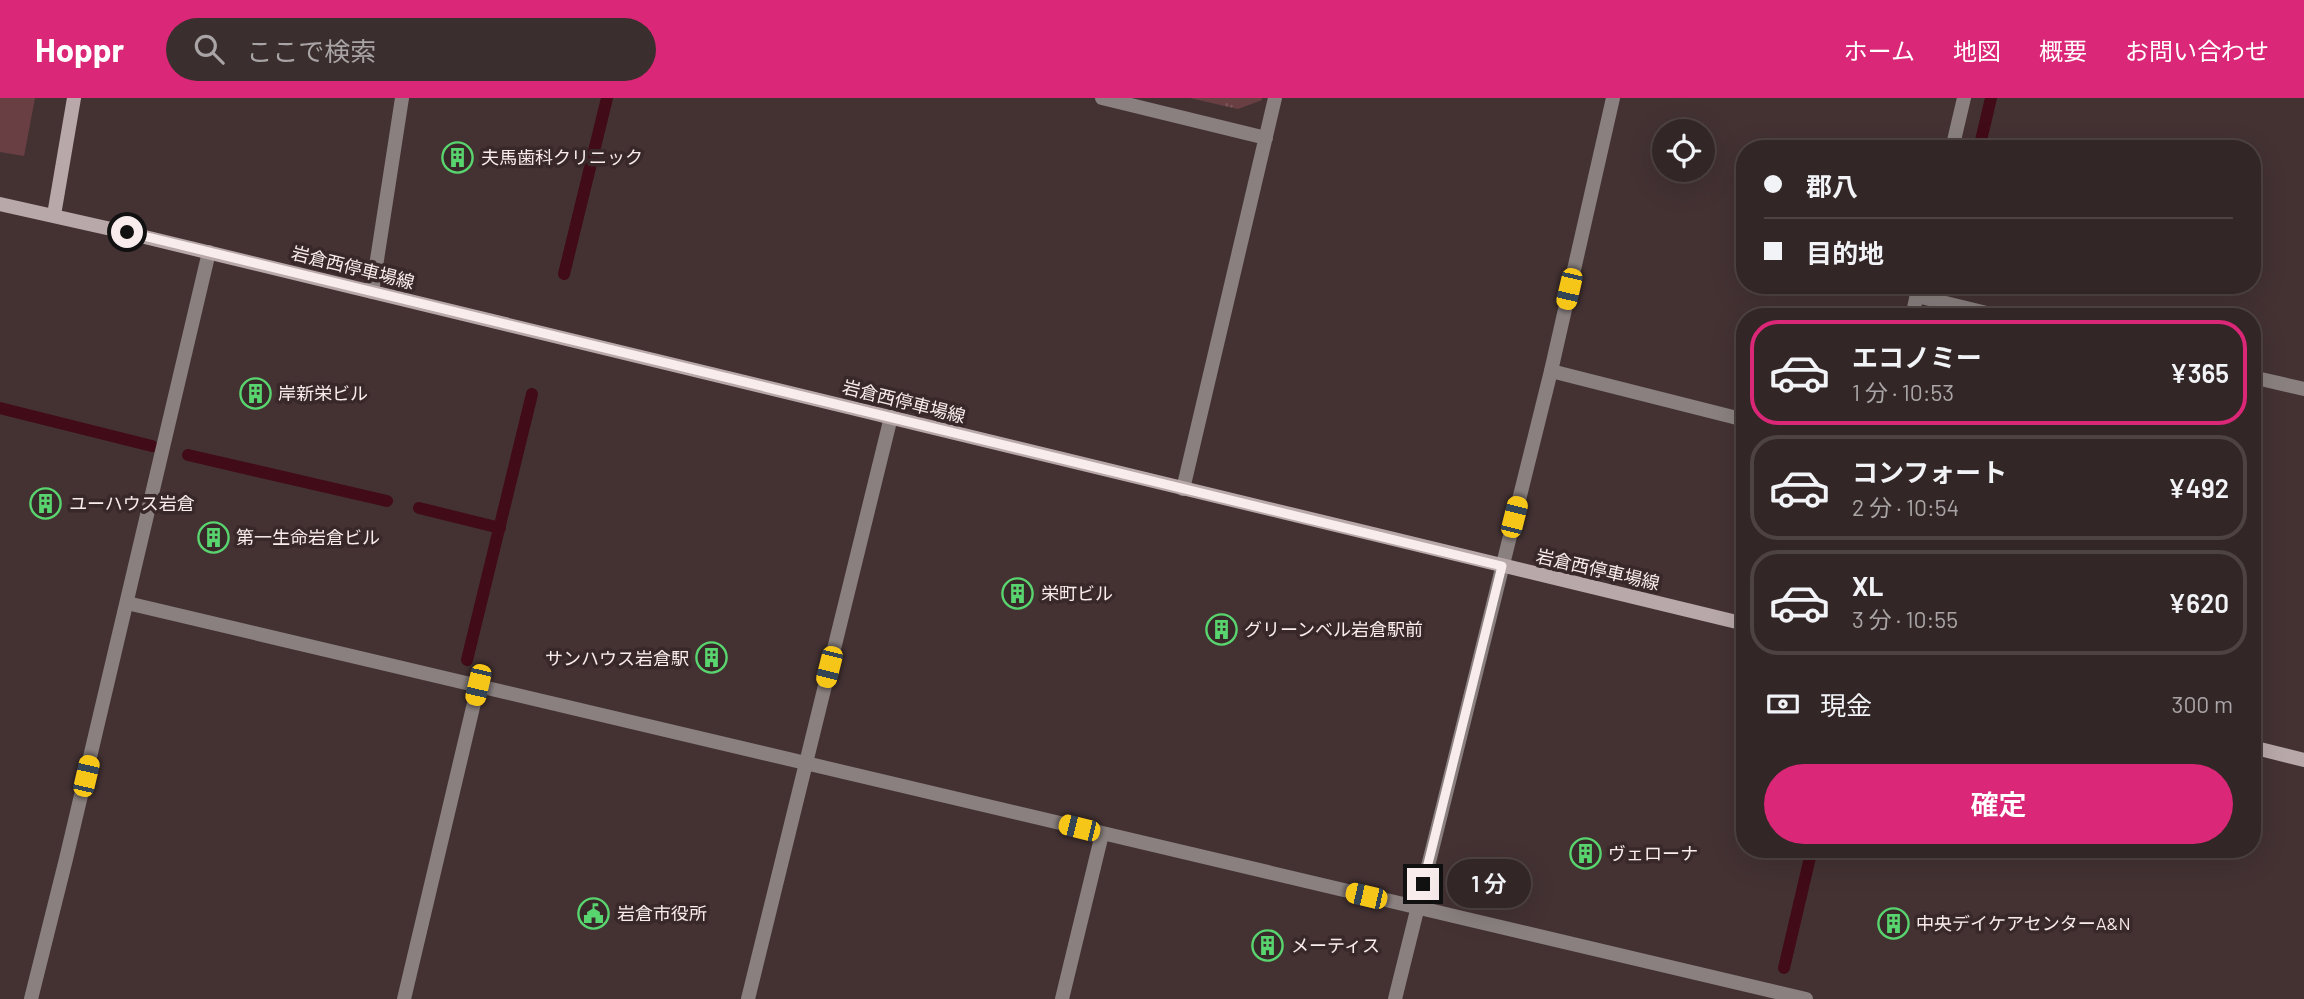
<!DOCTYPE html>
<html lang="ja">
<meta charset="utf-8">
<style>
body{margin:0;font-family:Barlow,"Noto Sans JP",sans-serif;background:#3b2e2e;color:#f1f3f6;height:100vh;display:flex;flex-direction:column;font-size:26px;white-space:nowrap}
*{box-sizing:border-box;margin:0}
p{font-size:23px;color:#a9a5a7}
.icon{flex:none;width:38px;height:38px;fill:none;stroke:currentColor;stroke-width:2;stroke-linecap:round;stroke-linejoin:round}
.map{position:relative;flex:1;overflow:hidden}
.drawer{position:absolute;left:1736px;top:210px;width:525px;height:550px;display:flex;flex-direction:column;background:#332626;border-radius:28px;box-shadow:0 7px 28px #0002,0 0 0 2px #4e4343}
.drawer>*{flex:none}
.hud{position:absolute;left:1736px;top:42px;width:525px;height:154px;border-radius:28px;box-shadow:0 7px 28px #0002,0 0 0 2px #4e4343;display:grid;align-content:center;height:154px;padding:0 28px;background:#332626}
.tools{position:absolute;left:1652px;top:21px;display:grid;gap:14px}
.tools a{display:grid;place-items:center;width:63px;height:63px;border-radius:50%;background:#332626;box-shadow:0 7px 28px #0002,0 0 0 2px #4e4343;font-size:35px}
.end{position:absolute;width:32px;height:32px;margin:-16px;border:9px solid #f8eced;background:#111;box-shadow:0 0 0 4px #111}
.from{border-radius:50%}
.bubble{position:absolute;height:49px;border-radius:24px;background:#332626;box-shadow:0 7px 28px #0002,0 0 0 2px #4e4343;font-size:23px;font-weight:600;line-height:49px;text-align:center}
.car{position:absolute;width:21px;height:42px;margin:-21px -10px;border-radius:9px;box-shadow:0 0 5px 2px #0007;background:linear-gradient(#f5c518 24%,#345 0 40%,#f5c518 0 76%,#345 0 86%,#f5c518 0)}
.hud b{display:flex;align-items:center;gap:24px;height:66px;font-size:26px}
.hud b+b{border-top:2px solid #4e4343}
.hud i{width:18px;height:18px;background:#f1f3f6}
ul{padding:12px 0 0;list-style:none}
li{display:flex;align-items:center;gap:21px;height:105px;margin:0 14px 10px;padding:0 14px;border:4px solid #4e4343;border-radius:28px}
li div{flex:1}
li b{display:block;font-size:26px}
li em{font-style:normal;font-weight:600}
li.on{border-color:#db2777}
li>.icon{width:63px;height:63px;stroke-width:1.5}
.pay{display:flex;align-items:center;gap:18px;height:77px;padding:0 28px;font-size:26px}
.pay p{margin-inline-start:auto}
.primary-button{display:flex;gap:14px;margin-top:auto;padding:14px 28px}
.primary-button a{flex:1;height:80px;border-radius:42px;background:#db2777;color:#fff;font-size:28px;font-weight:600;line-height:80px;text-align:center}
header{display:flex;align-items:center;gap:42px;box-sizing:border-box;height:98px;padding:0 35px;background:#db2777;color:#fff}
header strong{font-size:33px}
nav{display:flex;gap:38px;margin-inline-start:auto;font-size:24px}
.search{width:490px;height:63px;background:#3b2e2e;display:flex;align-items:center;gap:18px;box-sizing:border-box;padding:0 24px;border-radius:38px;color:#a9a5a7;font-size:26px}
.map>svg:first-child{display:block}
.green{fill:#693f43}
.park{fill:url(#park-tufts)}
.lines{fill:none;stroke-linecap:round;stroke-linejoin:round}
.stream{stroke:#410b17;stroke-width:12}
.minor{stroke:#8a8080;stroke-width:14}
.tertiary{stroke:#8a8080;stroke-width:14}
.secondary{stroke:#b8a8a9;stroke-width:14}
.route{stroke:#f8eced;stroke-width:9}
.labels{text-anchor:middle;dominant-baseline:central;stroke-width:7;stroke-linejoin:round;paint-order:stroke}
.poi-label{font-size:18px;fill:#f8eced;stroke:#392829;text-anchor:start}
.street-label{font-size:18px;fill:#f8eced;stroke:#392829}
</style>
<header>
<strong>Hoppr</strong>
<div class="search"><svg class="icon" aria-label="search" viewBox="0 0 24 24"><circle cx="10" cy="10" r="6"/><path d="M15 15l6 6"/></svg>ここで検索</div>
<nav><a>ホーム</a><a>地図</a><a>概要</a><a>お問い合わせ</a></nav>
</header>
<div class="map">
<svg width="2304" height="901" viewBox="0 0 2304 901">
<defs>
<pattern id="park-tufts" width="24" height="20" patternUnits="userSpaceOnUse" patternTransform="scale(1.75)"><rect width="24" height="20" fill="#693f43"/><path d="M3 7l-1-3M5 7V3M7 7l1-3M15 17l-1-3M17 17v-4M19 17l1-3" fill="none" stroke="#7f5b5e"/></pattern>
</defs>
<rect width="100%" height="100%" fill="#443233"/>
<path class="green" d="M0,0H35L24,58L0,54Z"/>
<path class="park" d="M1190,0H1262V2L1238,11Z"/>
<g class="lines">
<path class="stream" d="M1979,51L1991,0
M564,176L607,0
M0,310L152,348
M188,357L387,403
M419,410L500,430
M467,562L532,296
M1784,870L1812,751"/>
<path class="minor" d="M1102,0L1266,40
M1952,51L1964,0
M372,194L402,0
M1917,198L2003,219
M1912,219L1919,187
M1551,273L1745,322
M2252,279L2304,291
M1183,391L1275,0
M127,505L1806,901
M31,901L66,761L209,154
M404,901L478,588
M748,901L891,319
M1062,901L1102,736"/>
<path class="tertiary" d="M1395,901L1551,273L1613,0"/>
<path class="secondary" d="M0,106L120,133L1745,526
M54,117L74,0
M2252,649L2304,662"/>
</g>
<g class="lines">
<path class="route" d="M127,134L1502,468L1423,786"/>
</g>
<defs>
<symbol id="building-ring" viewBox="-11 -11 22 22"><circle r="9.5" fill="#392829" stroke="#59d56f" stroke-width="1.5"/><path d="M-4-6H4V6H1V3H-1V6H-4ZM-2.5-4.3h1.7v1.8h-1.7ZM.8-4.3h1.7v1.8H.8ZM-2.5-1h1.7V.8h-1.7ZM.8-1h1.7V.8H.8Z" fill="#59d56f"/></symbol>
<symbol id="civic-ring" viewBox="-11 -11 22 22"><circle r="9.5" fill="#392829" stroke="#59d56f" stroke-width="1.5"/><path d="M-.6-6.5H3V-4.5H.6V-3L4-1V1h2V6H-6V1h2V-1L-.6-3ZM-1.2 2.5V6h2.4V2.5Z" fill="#59d56f"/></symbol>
</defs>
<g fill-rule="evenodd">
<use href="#building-ring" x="440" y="42" width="35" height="35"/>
<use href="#building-ring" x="238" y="278" width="35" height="35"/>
<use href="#building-ring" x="28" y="388" width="35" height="35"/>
<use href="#building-ring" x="196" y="422" width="35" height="35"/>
<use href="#building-ring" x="1000" y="478" width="35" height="35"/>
<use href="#building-ring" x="1204" y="514" width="35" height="35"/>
<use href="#building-ring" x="694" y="542" width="35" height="35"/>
<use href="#building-ring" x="1568" y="738" width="35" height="35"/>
<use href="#civic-ring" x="576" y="798" width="35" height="35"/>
<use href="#building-ring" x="1876" y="808" width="35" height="35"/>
<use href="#building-ring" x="1250" y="830" width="35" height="35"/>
</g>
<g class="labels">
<g class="poi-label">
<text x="481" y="59">夫馬歯科クリニック</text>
<text x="278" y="295">岸新栄ビル</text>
<text x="69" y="405">ユーハウス岩倉</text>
<text x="236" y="439">第一生命岩倉ビル</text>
<text x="1041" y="495">栄町ビル</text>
<text x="1244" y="531">グリーンベル岩倉駅前</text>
<text x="689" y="560" text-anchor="end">サンハウス岩倉駅</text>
<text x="1608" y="755">ヴェローナ</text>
<text x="617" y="815">岩倉市役所</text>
<text x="1916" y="825">中央デイケアセンターA&amp;N</text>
<text x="1291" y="847">メーティス</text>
</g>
<g class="street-label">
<text transform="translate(353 169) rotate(14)">岩倉西停車場線</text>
<text transform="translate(904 303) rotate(14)">岩倉西停車場線</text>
<text transform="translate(1598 471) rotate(13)">岩倉西停車場線</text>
</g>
</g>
</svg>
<div class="tools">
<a><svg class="icon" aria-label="locate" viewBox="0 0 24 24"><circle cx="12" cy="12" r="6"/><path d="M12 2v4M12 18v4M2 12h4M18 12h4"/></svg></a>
</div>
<i class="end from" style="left:127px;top:134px"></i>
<i class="end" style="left:1423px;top:786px"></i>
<div class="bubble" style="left:1447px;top:761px;width:84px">1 分</div>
<i class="car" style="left:1569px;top:191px;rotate:193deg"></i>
<i class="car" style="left:1514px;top:419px;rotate:14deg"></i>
<i class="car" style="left:829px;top:569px;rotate:194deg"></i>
<i class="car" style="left:478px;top:587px;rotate:193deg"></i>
<i class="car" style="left:86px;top:678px;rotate:13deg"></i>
<i class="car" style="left:1079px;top:730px;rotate:284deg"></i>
<i class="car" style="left:1366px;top:798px;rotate:283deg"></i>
<div class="hud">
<b><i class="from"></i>郡八</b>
<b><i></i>目的地</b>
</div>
<section class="drawer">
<ul>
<li class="on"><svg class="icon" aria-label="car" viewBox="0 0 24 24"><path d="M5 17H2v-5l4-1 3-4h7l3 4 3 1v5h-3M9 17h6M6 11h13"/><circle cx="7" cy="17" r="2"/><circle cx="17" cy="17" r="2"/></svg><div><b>エコノミー</b><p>1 分 · 10:53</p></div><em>¥365</em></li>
<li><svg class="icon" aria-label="car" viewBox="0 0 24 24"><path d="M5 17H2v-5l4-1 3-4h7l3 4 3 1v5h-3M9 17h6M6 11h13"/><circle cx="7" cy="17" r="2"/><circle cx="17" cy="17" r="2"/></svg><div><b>コンフォート</b><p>2 分 · 10:54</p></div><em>¥492</em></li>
<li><svg class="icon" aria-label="car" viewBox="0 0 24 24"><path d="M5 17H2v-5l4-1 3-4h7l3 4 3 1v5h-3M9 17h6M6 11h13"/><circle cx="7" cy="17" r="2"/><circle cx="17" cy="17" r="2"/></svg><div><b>XL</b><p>3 分 · 10:55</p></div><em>¥620</em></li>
</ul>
<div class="pay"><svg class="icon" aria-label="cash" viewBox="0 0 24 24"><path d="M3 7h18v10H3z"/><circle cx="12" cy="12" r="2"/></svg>現金<p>300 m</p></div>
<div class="primary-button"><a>確定</a></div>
</section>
</div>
